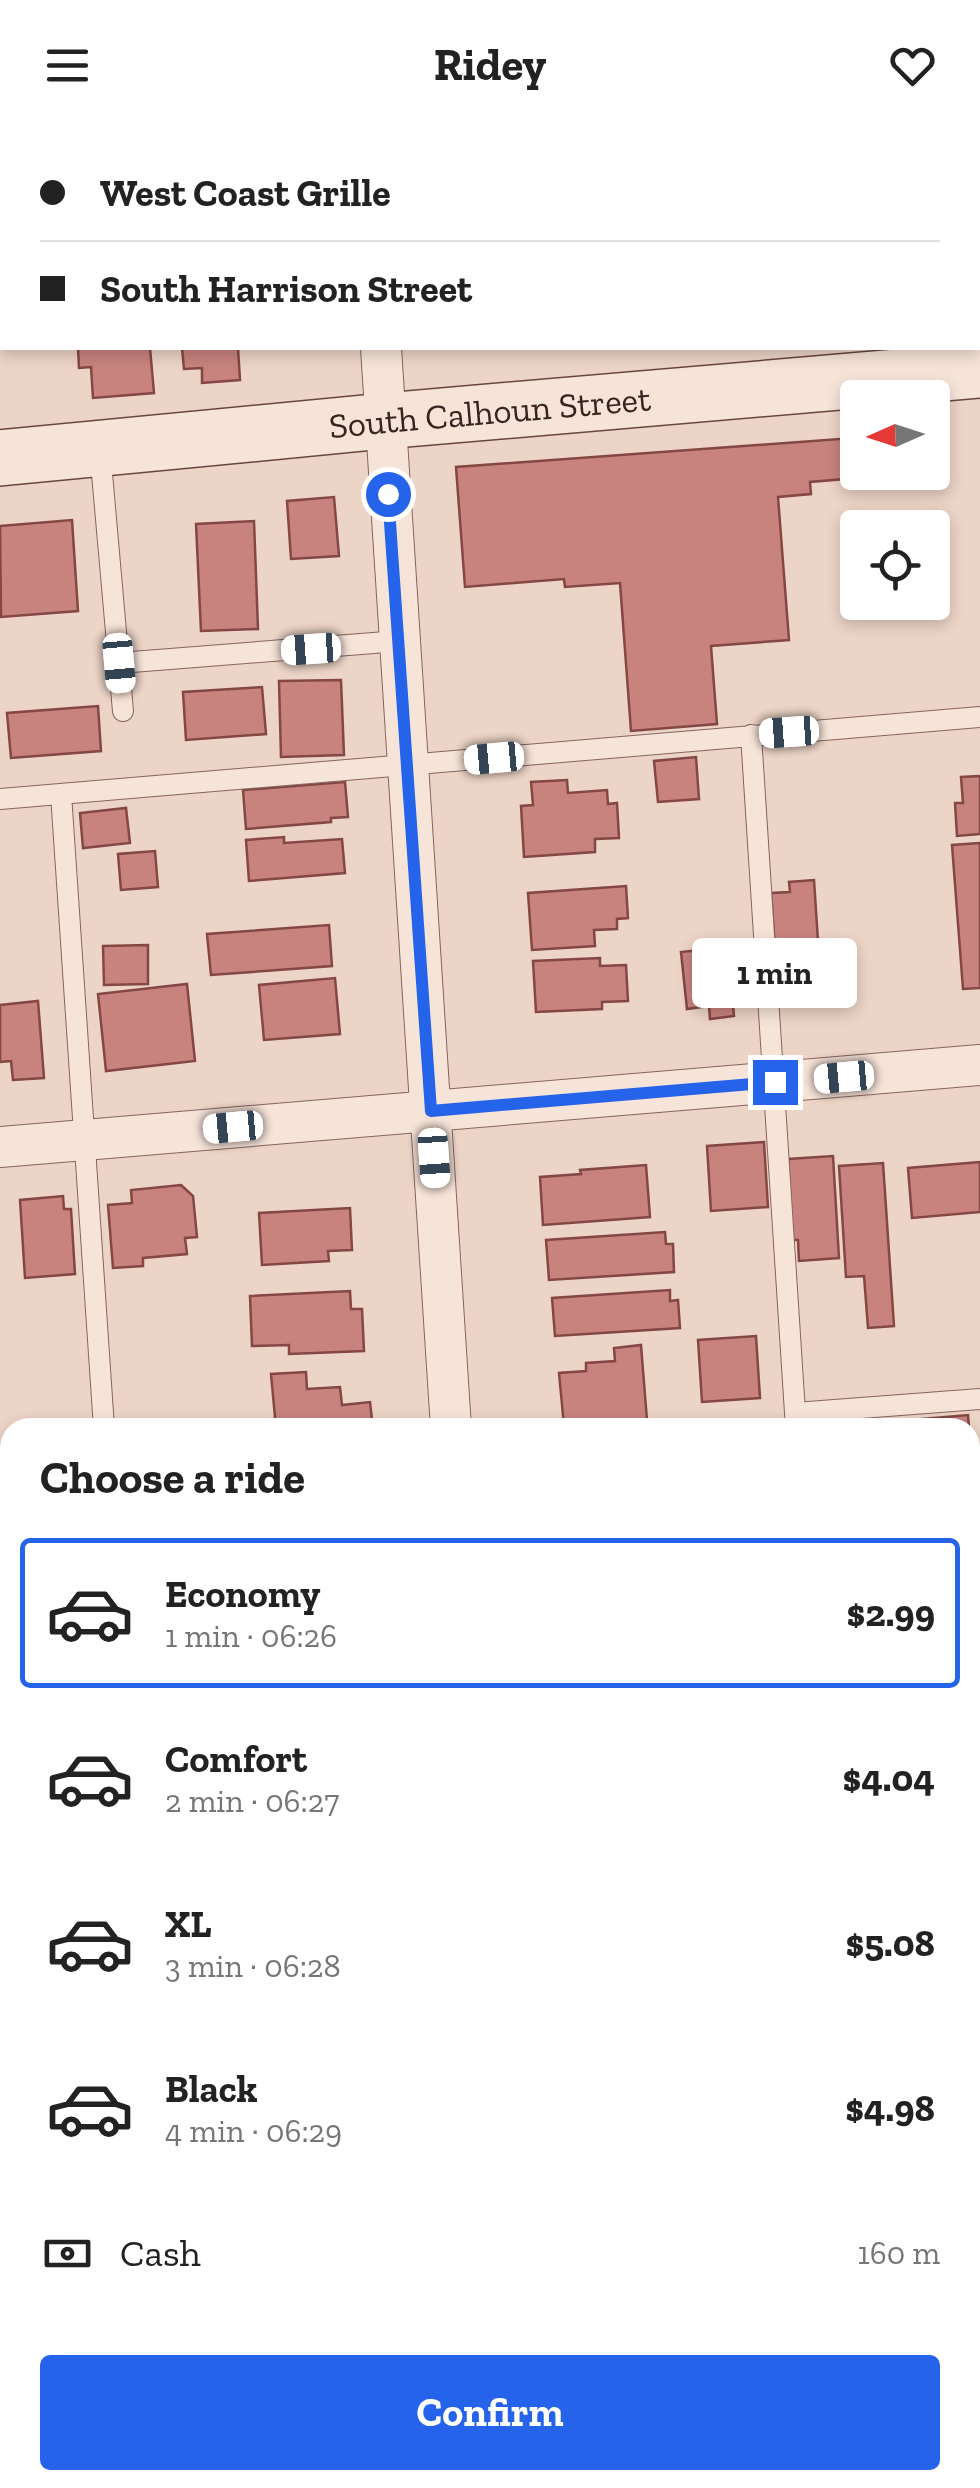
<!DOCTYPE html>
<meta charset="utf-8">
<style>
body{margin:0;font-family:"Zilla Slab",serif;background:#f2f2f2;color:#222;height:100vh;display:flex;flex-direction:column;font-size:38px;white-space:nowrap}
*{box-sizing:border-box;margin:0}
p{font-size:32px;color:#767676}
.icon{flex:none;width:55px;height:55px;fill:none;stroke:currentColor;stroke-width:2;stroke-linecap:round;stroke-linejoin:round}
.map{position:relative;flex:1;overflow:hidden}
.sheet{position:absolute;left:0px;top:1288px;width:980px;height:1072px;display:flex;flex-direction:column;background:#fff;border-radius:30px 30px 0 0;box-shadow:0 5px 15px #0003}
.sheet>*{flex:none}
.banner{position:absolute;left:0px;top:0px;width:980px;height:220px;box-shadow:0 5px 15px #0003;display:grid;align-content:center;height:220px;padding:0 40px;background:#fff}
.needle{width:65px;rotate:267deg}
.controls{position:absolute;left:840px;top:250px;display:grid;gap:20px}
.controls a{display:grid;place-items:center;width:110px;height:110px;border-radius:10px;background:#fff;box-shadow:0 5px 15px #0003;font-size:50px}
.end{position:absolute;width:45px;height:45px;margin:-22px;border:12px solid #2563eb;background:#fff;box-shadow:0 0 0 5px #fff}
.from{border-radius:50%}
.bubble{position:absolute;height:70px;border-radius:10px;background:#fff;box-shadow:0 5px 15px #0003;font-size:32px;font-weight:700;line-height:70px;text-align:center}
.car{position:absolute;width:30px;height:60px;margin:-30px -15px;border-radius:12px;box-shadow:0 0 8px 2px #0007;background:linear-gradient(#fff 24%,#345 0 40%,#fff 0 76%,#345 0 86%,#fff 0)}
.banner b{display:flex;align-items:center;gap:35px;height:95px;font-size:38px}
.banner b+b{border-top:2px solid #e0e0e0}
.banner i{width:25px;height:25px;background:#222}
ul{padding:0;list-style:none}
li{display:flex;align-items:center;gap:30px;height:150px;margin:0 20px 15px;padding:0 20px;border:5px solid transparent;border-radius:10px}
li div{flex:1}
li b{display:block;font-size:38px}
li em{font-style:normal;font-weight:700}
li.on{border-color:#2563eb}
li>.icon{width:90px;height:90px;stroke-width:1.5}
h2{padding:0 40px;font-size:45px;line-height:120px}
.pay{display:flex;align-items:center;gap:25px;height:110px;padding:0 40px;font-size:38px}
.pay p{margin-inline-start:auto}
.button{display:flex;gap:20px;margin-top:auto;padding:20px 40px}
.button a{flex:1;height:115px;border-radius:10px;background:#2563eb;color:#fff;font-size:40px;font-weight:700;line-height:115px;text-align:center}
header{display:flex;justify-content:space-between;align-items:center;height:130px;padding:0 40px;background:#fff;font-size:45px;font-weight:700}
.map>svg:first-child{display:block}
.building{fill:#c8837e;stroke:#844744;stroke-width:2.5}
.lines{fill:none;stroke-linecap:round;stroke-linejoin:round}
.lane-casing{stroke:#87645d;stroke-width:22}
.street-casing{stroke:#87645d;stroke-width:42}
.secondary-casing{stroke:#684640;stroke-width:58}
.lane{stroke:#f7e4d9;stroke-width:20}
.street{stroke:#f7e4d9;stroke-width:40}
.secondary{stroke:#f7e4d9;stroke-width:55}
.route{stroke:#2563eb;stroke-width:12}
.labels{text-anchor:middle;dominant-baseline:central;stroke-width:8;stroke-linejoin:round;paint-order:stroke}
.street-label{font-size:35px;fill:#382320;stroke:#f4e0d5}
</style>
<header><svg class="icon" aria-label="menu" viewBox="0 0 24 24"><path d="M4 6h16M4 12h16M4 18h16"/></svg>Ridey<svg class="icon" aria-label="heart" viewBox="0 0 24 24"><path d="M12 20l-8-8c-3-5 5-10 8-4 3-6 11-1 8 4z"/></svg></header>
<div class="map">
<svg width="980" height="2358" viewBox="0 0 980 2358">
<rect width="100%" height="100%" fill="#ecd4c6"/>
<path class="building" d="M568,0H870V2H568Z
M78,218H150L154,263L93,268L91,237L79,238Z
M182,218H238L240,250L202,253V238L184,239Z
M853,308L857,348L810,352L811,364L778,367L789,510L711,516L717,594L631,601L620,453L565,457L564,449L465,457L456,337Z
M334,367L339,426L291,429L287,371Z
M72,390L78,481L1,487L0,396Z
M254,391L258,499L201,501L196,394Z
M341,550L344,625L281,627L279,551Z
M262,557L266,604L186,610L183,562Z
M98,576L101,621L11,628L7,583Z
M696,627L699,669L658,672L654,631Z
M980,646V704L957,706L955,673H963L961,647Z
M567,650L568,663L607,660L608,674L617,673L619,708L595,709V722L524,727L521,676L533,675L531,652Z
M345,652L348,687L331,688V692L246,699L243,660Z
M126,678L130,713L83,718L80,683Z
M284,707V713L342,709L345,743L249,751L246,710Z
M980,713V858L963,859L952,715Z
M155,721L158,757L121,760L118,724Z
M814,750L822,873L779,876L771,763L790,762L789,752Z
M626,756L628,788L617,789V799L594,800L595,816L532,820L528,763Z
M329,795L332,836L211,845L207,804Z
M148,815V854L104,855L103,816Z
M745,815L750,873L733,875L734,886L710,889L709,876L687,879L681,822Z
M600,828V836L626,835L628,871L602,872V879L536,882L533,831Z
M335,848L340,904L264,910L259,855Z
M187,854L195,931L106,941L98,864Z
M38,871L44,948L13,950L11,931L0,932V875Z
M764,1012L768,1077L711,1081L707,1016Z
M833,1026L839,1128L799,1131L798,1110H790L788,1029Z
M980,1032V1082L912,1088L908,1038Z
M883,1033L894,1196L868,1198L864,1146L846,1147L839,1036Z
M646,1035L650,1087L543,1095L540,1047L581,1044L580,1040Z
M181,1055L193,1066L197,1107L185,1108L187,1124L143,1128V1136L113,1138L108,1075L132,1073L131,1060Z
M63,1066L64,1079H71L75,1144L25,1148L20,1070Z
M350,1078L352,1120L328,1121L329,1131L262,1135L259,1083Z
M665,1102L666,1114H673L674,1142L549,1150L546,1110Z
M670,1160V1171L678,1170L680,1198L555,1206L552,1168Z
M350,1161L351,1179H362L364,1221L289,1224V1215L252,1216L250,1166Z
M756,1206L760,1268L702,1272L698,1210Z
M641,1215L647,1290L564,1296L559,1243L586,1241V1233L615,1231L614,1218Z
M306,1242L307,1259L340,1257L342,1275L370,1272L373,1298H276L271,1244Z
M968,1285L969,1298H924L923,1289Z
M86,1291V1298H30V1295Z
M861,1291L862,1298H817V1294Z
M980,1685V1766H970V1686Z
M5,1760H10L8,1819Z
M980,1837V1879L970,1880V1838Z
M970,2325H973L976,2358H931V2350H970Z
M357,2350H425L426,2358H358Z"/>
<g class="lines">
<defs>
<path id="lane" d="M517,0V2
M905,0L906,2
M100,321L123,581
M119,533L399,511
M751,605L796,1298
M61,664L104,1298
M0,669L980,587
M795,1283L980,1269
M970,1905L980,1903
M174,2350L175,2358
M888,2350V2358"/>
<path id="street" d="M372,0V2
M381,218L451,1298
M0,1017L980,935
M970,1603L980,1602
M0,1687L10,1686
M521,2350L522,2358"/>
<g id="secondary">
<path id="s1" d="M0,328L384,291L980,240"/>
</g>
</defs>
<use href="#lane" class="lane-casing"/>
<use href="#street" class="street-casing"/>
<use href="#secondary" class="secondary-casing"/>
<use href="#lane" class="lane"/>
<use href="#street" class="street"/>
<use href="#secondary" class="secondary"/>
</g>
<g class="lines">
<path class="route" d="M388,364L431,981L775,952"/>
</g>
<g class="labels">
<g class="street-label">
<text stroke="none"><textPath href="#s1" startOffset="492">South Calhoun Street</textPath></text>
</g>
</g>
</svg>
<div class="controls">
<a><svg class="needle" viewBox="-14 -14 28 28"><path d="M0-13l5 13h-10z" fill="#e53935"/><path d="M0 13l5-13h-10z" fill="#767676"/></svg></a>
<a><svg class="icon" aria-label="locate" viewBox="0 0 24 24"><circle cx="12" cy="12" r="6"/><path d="M12 2v4M12 18v4M2 12h4M18 12h4"/></svg></a>
</div>
<i class="end from" style="left:388px;top:364px"></i>
<i class="end" style="left:775px;top:952px"></i>
<div class="bubble" style="left:692px;top:808px;width:165px">1 min</div>
<i class="car" style="left:311px;top:519px;rotate:266deg"></i>
<i class="car" style="left:119px;top:533px;rotate:175deg"></i>
<i class="car" style="left:789px;top:602px;rotate:266deg"></i>
<i class="car" style="left:494px;top:628px;rotate:265deg"></i>
<i class="car" style="left:844px;top:947px;rotate:265deg"></i>
<i class="car" style="left:233px;top:997px;rotate:265deg"></i>
<i class="car" style="left:434px;top:1028px;rotate:176deg"></i>
<div class="banner">
<b><i class="from"></i>West Coast Grille</b>
<b><i></i>South Harrison Street</b>
</div>
<section class="sheet">
<h2>Choose a ride</h2>
<ul>
<li class="on"><svg class="icon" aria-label="car" viewBox="0 0 24 24"><path d="M5 17H2v-5l4-1 3-4h7l3 4 3 1v5h-3M9 17h6M6 11h13"/><circle cx="7" cy="17" r="2"/><circle cx="17" cy="17" r="2"/></svg><div><b>Economy</b><p>1 min · 06:26</p></div><em>$2.99</em></li>
<li><svg class="icon" aria-label="car" viewBox="0 0 24 24"><path d="M5 17H2v-5l4-1 3-4h7l3 4 3 1v5h-3M9 17h6M6 11h13"/><circle cx="7" cy="17" r="2"/><circle cx="17" cy="17" r="2"/></svg><div><b>Comfort</b><p>2 min · 06:27</p></div><em>$4.04</em></li>
<li><svg class="icon" aria-label="car" viewBox="0 0 24 24"><path d="M5 17H2v-5l4-1 3-4h7l3 4 3 1v5h-3M9 17h6M6 11h13"/><circle cx="7" cy="17" r="2"/><circle cx="17" cy="17" r="2"/></svg><div><b>XL</b><p>3 min · 06:28</p></div><em>$5.08</em></li>
<li><svg class="icon" aria-label="car" viewBox="0 0 24 24"><path d="M5 17H2v-5l4-1 3-4h7l3 4 3 1v5h-3M9 17h6M6 11h13"/><circle cx="7" cy="17" r="2"/><circle cx="17" cy="17" r="2"/></svg><div><b>Black</b><p>4 min · 06:29</p></div><em>$4.98</em></li>
</ul>
<div class="pay"><svg class="icon" aria-label="cash" viewBox="0 0 24 24"><path d="M3 7h18v10H3z"/><circle cx="12" cy="12" r="2"/></svg>Cash<p>160 m</p></div>
<div class="button"><a>Confirm</a></div>
</section>
</div>
